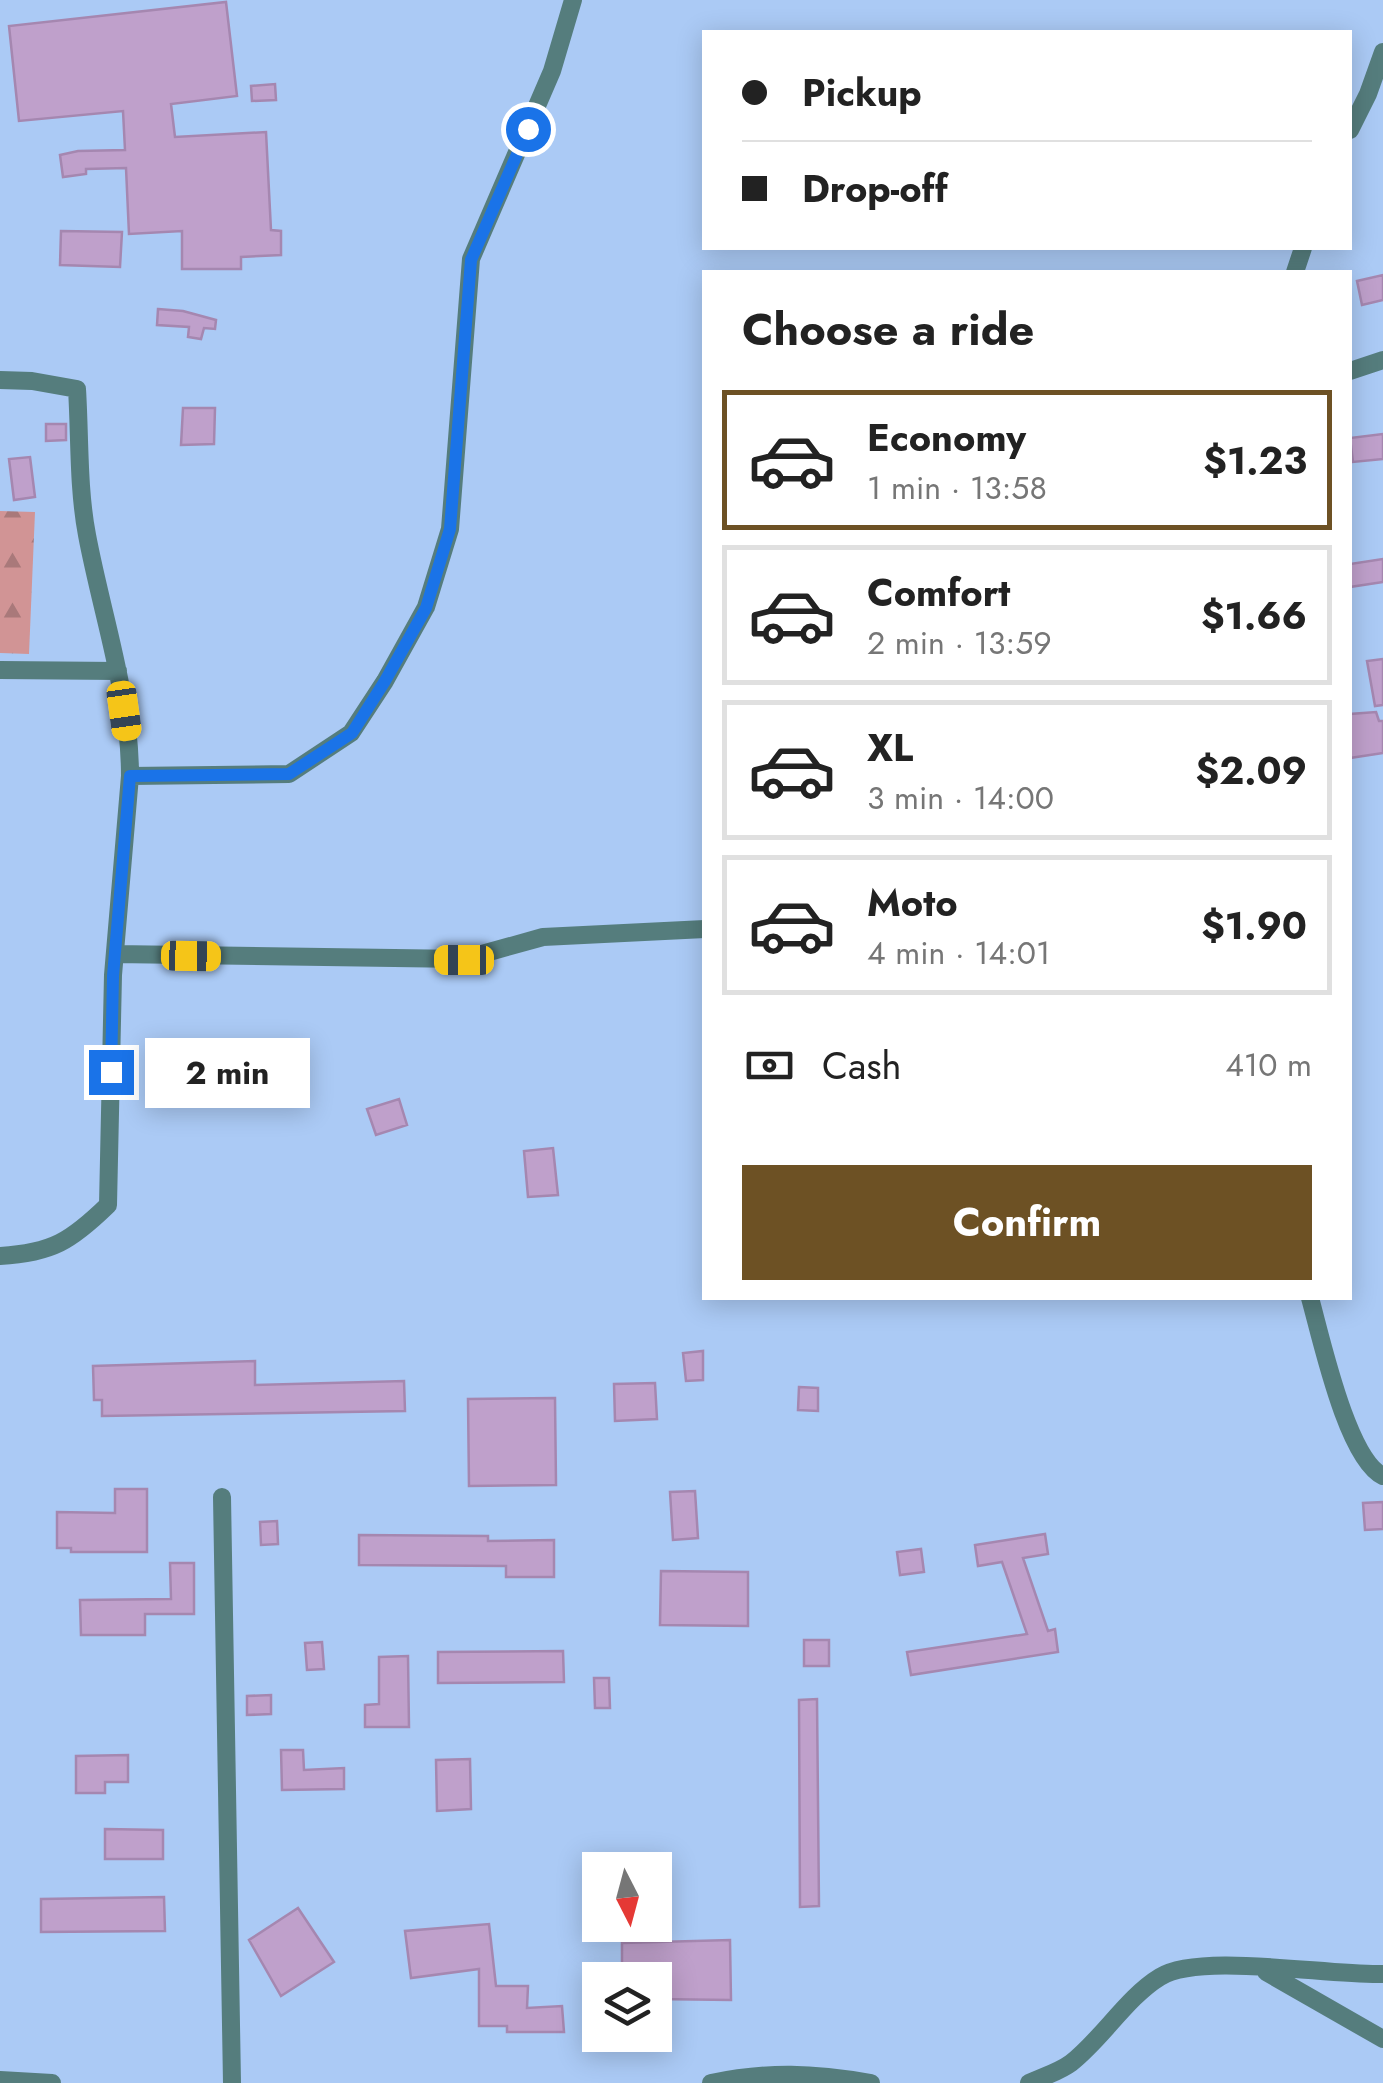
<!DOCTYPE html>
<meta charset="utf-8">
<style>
body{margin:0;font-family:Jost,sans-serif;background:#f6f6f6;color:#222;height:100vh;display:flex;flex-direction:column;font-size:38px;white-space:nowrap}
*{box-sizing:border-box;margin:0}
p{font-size:32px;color:#767676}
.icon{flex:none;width:55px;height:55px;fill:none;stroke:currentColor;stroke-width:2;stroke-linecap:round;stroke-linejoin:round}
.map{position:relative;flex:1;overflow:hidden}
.sheet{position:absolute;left:702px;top:270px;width:650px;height:1030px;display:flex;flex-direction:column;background:#fff;border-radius:0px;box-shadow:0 5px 25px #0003}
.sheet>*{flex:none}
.hud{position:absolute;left:702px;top:30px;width:650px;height:220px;border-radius:0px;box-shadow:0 5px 25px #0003;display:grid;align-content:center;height:220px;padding:0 40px;background:#fff}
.needle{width:65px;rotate:174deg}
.fabs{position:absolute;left:582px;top:1852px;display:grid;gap:20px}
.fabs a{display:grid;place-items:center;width:90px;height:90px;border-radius:0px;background:#fff;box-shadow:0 5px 25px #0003;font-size:50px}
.end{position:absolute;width:45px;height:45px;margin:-22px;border:12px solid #1a73e8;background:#fff;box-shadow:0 0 0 5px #fff}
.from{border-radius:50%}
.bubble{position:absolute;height:70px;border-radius:0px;background:#fff;box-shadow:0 5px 25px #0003;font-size:32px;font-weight:700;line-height:70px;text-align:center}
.car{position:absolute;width:30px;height:60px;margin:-30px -15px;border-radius:12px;box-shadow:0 0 8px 2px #0007;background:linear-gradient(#f5c518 24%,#345 0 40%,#f5c518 0 76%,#345 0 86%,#f5c518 0)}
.hud b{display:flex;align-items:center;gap:35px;height:95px;font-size:38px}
.hud b+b{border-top:2px solid #e0e0e0}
.hud i{width:25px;height:25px;background:#222}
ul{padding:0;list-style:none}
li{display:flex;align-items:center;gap:30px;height:140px;margin:0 20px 15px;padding:0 20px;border:5px solid #e0e0e0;border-radius:0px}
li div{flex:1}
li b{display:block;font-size:38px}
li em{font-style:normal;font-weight:700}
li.selected{border-color:#6d5124}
li>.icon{width:90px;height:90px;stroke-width:1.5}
h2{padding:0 40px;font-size:45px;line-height:120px}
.pay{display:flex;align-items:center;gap:25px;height:110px;padding:0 40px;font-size:38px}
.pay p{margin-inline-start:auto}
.primary-button{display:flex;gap:20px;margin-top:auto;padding:20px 40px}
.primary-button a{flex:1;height:115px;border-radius:0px;background:#6d5124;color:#fff;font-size:40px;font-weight:700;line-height:115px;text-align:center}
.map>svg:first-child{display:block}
.forest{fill:url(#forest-firs)}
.building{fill:#bfa0cb;stroke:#a587b0;stroke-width:2.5}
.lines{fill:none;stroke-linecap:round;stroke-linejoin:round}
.minor{stroke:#557d7d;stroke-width:18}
.route{stroke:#1a73e8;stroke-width:12}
</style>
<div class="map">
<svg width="1383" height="2083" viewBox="0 0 1383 2083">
<defs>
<pattern id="forest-firs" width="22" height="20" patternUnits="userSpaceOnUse" patternTransform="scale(2.5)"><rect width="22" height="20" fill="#d19495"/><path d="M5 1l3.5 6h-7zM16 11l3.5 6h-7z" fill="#a9797a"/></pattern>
</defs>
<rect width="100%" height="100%" fill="#abcaf5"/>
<path class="forest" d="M0,511L35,512L29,654L0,653Z"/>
<path class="building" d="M226,2L237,96L171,104L175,137L266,132L271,230L281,231V255L241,257V269H182V231L129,234L126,168L86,169V174L63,177L60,155L78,151L125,150L123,111L19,121L9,26Z
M275,84L276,100L252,101L251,86Z
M61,231L122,232L120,267L60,265Z
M1383,275V300L1362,305L1357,281Z
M158,309L183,311L216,320L215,329L204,328L201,339L188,337L189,327L157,325Z
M183,408H215L214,444L181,445Z
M46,424H66V440L46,441Z
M1383,434V459L1353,462L1350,438Z
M30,457L35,497L14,500L9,459Z
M1383,559V582L1350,587V564Z
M1383,659V705L1375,706L1367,661Z
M1376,712L1379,721H1383V753L1350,758V714Z
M399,1099L407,1125L376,1135L367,1109Z
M553,1148L558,1195L528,1197L524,1151Z
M703,1351V1380L686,1381L683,1353Z
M255,1361V1385L404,1381L405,1411L102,1416V1400H94L93,1366Z
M655,1383L657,1419L615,1421L614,1384Z
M799,1387L818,1388V1411L798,1410Z
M555,1398L556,1485L469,1486L468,1399Z
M115,1489H147V1552H71V1548H57V1512L115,1513Z
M695,1491L698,1538L673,1540L670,1492Z
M1383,1502V1529L1365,1530L1363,1503Z
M277,1521L278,1544L261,1545L260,1522Z
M1045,1534L1048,1554L1023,1558L1048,1631L1055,1629L1058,1652L911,1675L907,1652L1027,1634L1002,1562L978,1566L975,1545Z
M359,1535L488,1536V1541L554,1540V1577H506V1566L359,1565Z
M921,1549L924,1572L900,1575L897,1552Z
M170,1563H194V1614H145V1635H81L80,1600L171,1599Z
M661,1571L748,1572V1626L660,1625Z
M804,1640H829V1666H804Z
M322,1642L324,1669L307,1670L305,1643Z
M563,1651L564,1682L438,1683V1652Z
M408,1656L409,1727H365V1705L379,1704V1657Z
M594,1678H609L610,1708H595Z
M271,1695V1714L247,1715V1696Z
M817,1699L819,1906L800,1907L799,1700Z
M281,1750H303L304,1770L344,1768V1789L282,1790Z
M128,1755V1782H105V1793H76V1756Z
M470,1759L471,1809L437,1811L436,1760Z
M105,1829L163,1830V1859H105Z
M164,1897L165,1931L41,1932V1899Z
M298,1908L334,1962L281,1996L249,1940Z
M489,1924L496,1986H528L527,2008L562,2006L564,2032H507V2026H479V1969L411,1978L405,1931Z
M730,1940L731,2000L655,1999V1980H622V1943Z"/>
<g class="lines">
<path class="minor" d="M1350,130L1368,94L1383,52
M1295,272L1303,248
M1350,371L1383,360
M0,380L32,381L77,389C80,437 78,488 87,535C102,615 130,694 130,776
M0,670L118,671
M115,954L464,959L543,937L705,929
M0,1256C52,1253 71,1241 108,1205L113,975L130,776L289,774L351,733L385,681L426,607L450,529L471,259L552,71L573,0
M1310,1298C1321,1337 1347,1459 1383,1476
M222,1497L232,2083
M1266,1972L1383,2039
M0,2080L52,2083
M711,2083C769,2071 813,2073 871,2083
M1029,2083C1042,2077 1059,2072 1071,2063C1102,2039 1127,1997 1160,1977C1200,1952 1329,1976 1383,1974"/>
</g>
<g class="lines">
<path class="route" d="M111,1072L113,976L130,776L289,774L352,733L385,681L426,608L450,529L471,260L528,129"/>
</g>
</svg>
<div class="fabs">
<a><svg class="needle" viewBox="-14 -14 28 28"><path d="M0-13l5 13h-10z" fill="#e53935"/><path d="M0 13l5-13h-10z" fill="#767676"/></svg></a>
<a><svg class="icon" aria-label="layers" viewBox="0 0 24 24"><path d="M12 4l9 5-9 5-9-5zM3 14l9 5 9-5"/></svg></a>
</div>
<i class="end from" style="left:528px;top:129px"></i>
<i class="end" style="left:111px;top:1072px"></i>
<div class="bubble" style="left:145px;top:1038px;width:165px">2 min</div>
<i class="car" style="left:124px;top:711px;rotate:172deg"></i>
<i class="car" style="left:191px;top:956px;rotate:91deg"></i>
<i class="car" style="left:464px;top:960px;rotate:270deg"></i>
<div class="hud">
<b><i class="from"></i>Pickup</b>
<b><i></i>Drop-off</b>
</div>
<section class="sheet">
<h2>Choose a ride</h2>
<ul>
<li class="selected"><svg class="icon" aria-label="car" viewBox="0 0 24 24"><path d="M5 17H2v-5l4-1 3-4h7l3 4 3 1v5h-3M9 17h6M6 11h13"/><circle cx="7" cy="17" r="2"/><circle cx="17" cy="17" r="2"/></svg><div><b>Economy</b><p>1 min · 13:58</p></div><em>$1.23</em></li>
<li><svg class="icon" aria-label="car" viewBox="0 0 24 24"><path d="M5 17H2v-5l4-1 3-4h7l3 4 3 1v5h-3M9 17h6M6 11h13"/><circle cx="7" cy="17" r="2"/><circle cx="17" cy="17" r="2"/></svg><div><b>Comfort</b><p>2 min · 13:59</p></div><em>$1.66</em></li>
<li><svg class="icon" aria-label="car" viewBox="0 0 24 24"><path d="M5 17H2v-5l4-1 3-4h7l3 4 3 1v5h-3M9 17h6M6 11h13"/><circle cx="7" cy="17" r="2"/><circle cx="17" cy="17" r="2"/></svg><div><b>XL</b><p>3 min · 14:00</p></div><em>$2.09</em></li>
<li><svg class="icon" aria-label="car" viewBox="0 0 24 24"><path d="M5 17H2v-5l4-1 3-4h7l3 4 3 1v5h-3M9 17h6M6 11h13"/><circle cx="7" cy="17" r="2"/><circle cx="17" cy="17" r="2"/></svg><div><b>Moto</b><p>4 min · 14:01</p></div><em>$1.90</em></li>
</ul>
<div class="pay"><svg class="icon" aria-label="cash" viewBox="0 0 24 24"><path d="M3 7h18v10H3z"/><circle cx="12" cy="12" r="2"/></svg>Cash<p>410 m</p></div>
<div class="primary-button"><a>Confirm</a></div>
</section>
</div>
